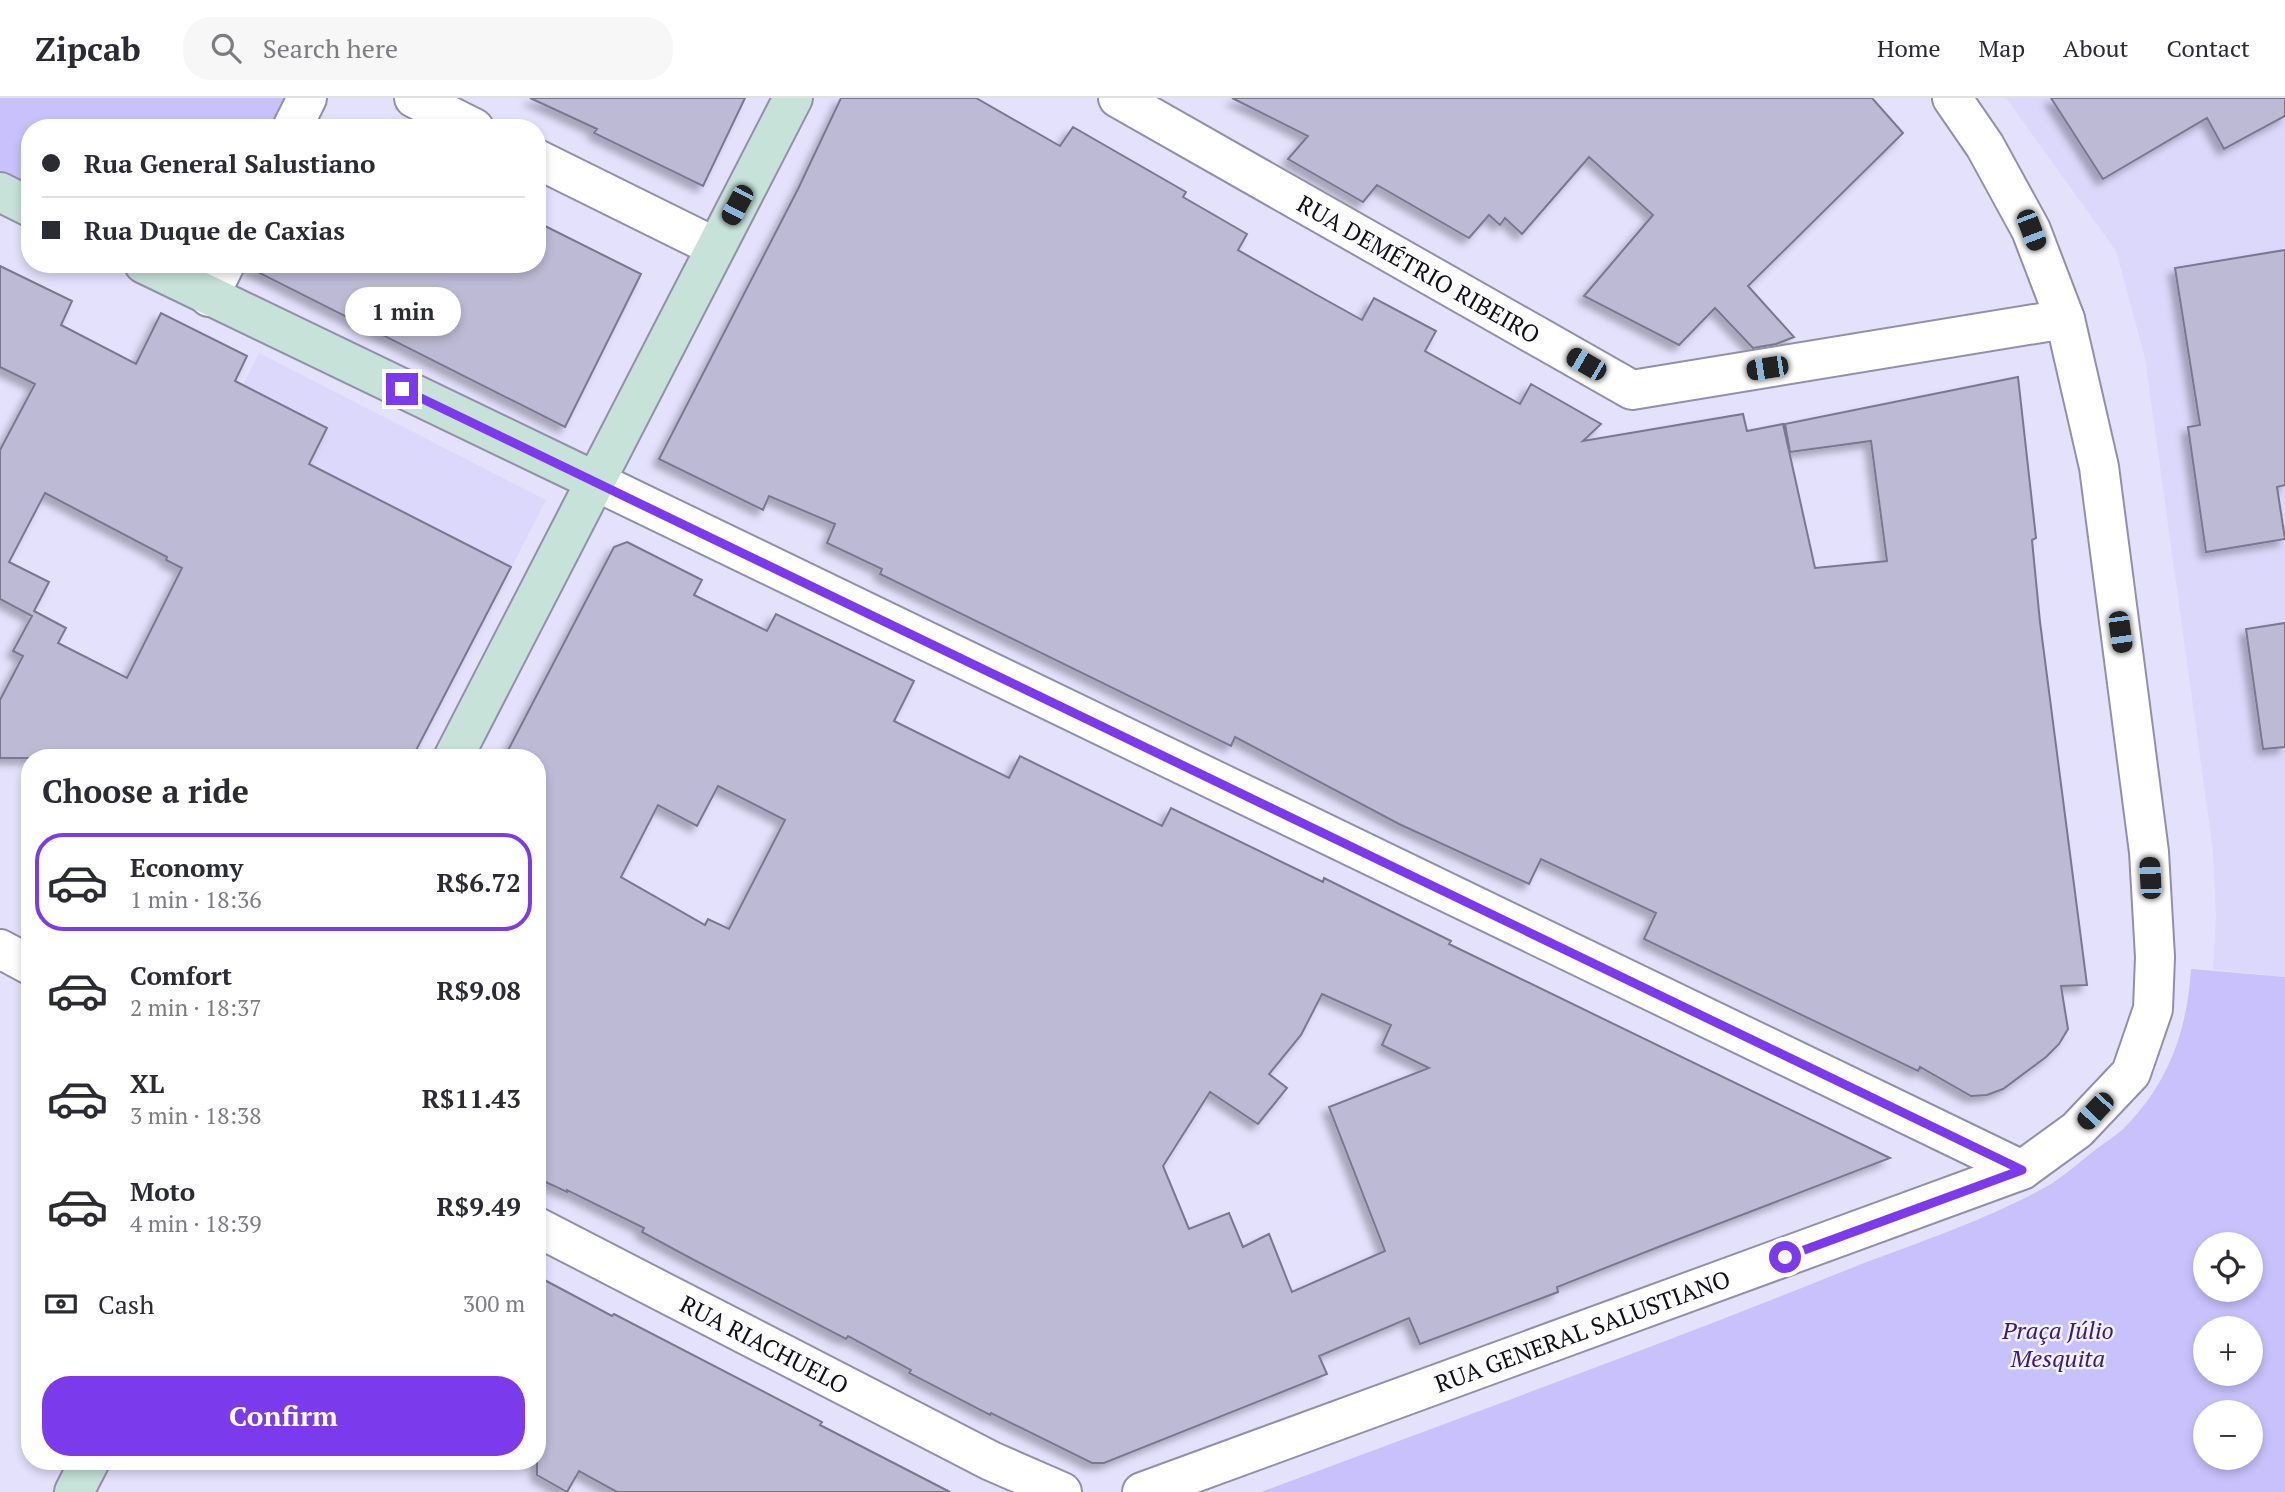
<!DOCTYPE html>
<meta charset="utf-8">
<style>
body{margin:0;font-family:"PT Serif",serif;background:#f7f7f7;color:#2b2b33;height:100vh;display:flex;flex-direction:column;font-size:26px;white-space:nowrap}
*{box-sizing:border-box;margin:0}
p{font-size:23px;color:#7c7c81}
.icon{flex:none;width:38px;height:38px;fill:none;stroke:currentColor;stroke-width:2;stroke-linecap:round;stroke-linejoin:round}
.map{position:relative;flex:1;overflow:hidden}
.sheet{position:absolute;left:21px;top:651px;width:525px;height:721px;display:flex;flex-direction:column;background:#fff;border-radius:28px;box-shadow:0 4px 10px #0003}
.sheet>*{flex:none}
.top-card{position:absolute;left:21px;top:21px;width:525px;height:154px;border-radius:28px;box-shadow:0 4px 10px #0003;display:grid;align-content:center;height:154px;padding:0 21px;background:#fff}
.buttons{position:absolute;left:2193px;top:1134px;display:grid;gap:14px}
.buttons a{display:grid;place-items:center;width:70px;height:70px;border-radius:50%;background:#fff;box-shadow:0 4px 10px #0003;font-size:35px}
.end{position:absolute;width:32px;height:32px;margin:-16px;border:9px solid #7c3aed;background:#fff;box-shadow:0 0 0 4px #fff}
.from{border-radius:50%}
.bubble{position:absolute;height:49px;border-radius:24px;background:#fff;box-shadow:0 4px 10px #0003;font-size:23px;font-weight:700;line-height:49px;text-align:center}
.car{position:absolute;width:21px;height:42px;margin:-21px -10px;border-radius:9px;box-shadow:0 0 5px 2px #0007;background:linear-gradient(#222 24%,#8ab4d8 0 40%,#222 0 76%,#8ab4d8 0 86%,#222 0)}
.top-card b{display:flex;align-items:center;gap:24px;height:66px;font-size:26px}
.top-card b+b{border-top:2px solid #e1e1e2}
.top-card i{width:18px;height:18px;background:#2b2b33}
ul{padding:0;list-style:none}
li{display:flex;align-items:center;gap:21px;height:98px;margin:0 14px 10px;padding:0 7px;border:4px solid transparent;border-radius:28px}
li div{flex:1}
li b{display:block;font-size:26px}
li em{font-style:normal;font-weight:700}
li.current{border-color:#7c3aed}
li>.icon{width:63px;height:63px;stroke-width:1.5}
h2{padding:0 21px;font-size:32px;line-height:84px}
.pay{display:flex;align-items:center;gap:18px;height:77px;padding:0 21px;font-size:26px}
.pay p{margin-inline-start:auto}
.button{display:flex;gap:14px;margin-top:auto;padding:14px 21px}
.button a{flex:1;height:80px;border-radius:28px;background:#7c3aed;color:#fff;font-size:28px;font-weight:700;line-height:80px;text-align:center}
header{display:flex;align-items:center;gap:42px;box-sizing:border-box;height:98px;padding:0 35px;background:#fff;border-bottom:2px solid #e1e1e2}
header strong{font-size:33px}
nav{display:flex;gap:38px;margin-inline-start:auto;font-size:24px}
.search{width:490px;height:63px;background:#f7f7f7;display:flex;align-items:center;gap:18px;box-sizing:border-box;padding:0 24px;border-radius:28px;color:#7c7c81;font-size:26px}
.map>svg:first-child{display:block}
.built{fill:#dcd8fc}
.green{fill:#c8c1fc;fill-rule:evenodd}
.building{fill:#bdbad5;stroke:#7a7790;stroke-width:2;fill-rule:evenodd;filter:url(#shadow)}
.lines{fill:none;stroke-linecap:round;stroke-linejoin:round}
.street-casing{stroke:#928fa9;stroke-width:42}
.secondary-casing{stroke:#928fa9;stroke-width:42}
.street{stroke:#fff;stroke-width:38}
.secondary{stroke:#c6e2d9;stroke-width:38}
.route{stroke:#7c3aed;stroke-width:9}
.labels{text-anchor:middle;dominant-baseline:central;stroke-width:5;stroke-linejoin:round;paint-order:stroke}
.street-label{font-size:24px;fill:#111019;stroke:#f2f1fc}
.park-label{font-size:24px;font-style:italic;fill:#3b1a7f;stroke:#f2f1fc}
</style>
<header>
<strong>Zipcab</strong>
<div class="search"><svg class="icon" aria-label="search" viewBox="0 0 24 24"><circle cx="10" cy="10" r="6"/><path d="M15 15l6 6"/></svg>Search here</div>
<nav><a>Home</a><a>Map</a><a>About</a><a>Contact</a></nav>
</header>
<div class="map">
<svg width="2285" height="1394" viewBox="0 0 2285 1394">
<defs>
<filter id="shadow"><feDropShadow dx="-6" dy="6" stdDeviation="3.5" flood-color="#0004"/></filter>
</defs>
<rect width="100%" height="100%" fill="#e4e1fd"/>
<path class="built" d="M2006,0H2285V879L2213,872L2216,819L2213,753L2145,260L2116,153Z
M259,255L546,402L461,568L175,421Z"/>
<path class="green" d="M0,0H288L274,30H30V87L0,72Z
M2191,871L2285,879V1394H1261C1454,1322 1648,1252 1839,1175C1909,1147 1985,1124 2051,1086C2066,1076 2081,1063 2095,1052C2104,1045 2114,1039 2122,1032C2168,987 2187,934 2191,871ZM2250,1146V1192H2205V1146ZM2205,1230H2250V1276H2205ZM2205,1314H2250V1360H2205Z"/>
<path class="building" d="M530,0H745L703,88L594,35L597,31Z
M841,0H976L1060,48L1073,29L1186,94L1183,99L1247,136L1238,152L1317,197L1362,222L1374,200L1436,233L1425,253L1520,306L1531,286L1601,326L1583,343L1743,316L1747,333L1783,326L1815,470L1887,463L1871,343L1790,354L1785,326L2018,279L2036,440L2032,442L2040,524L2087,887L2061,888L2068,931L2059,946L2046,959L2003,991L1987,997L1971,998L1920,969L1918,973L1644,841L1656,815L1541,761L1529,786L1399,726L1235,639L1231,648L880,476L882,471L827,445L835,426L769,398L763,412L659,361L798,91Z
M1232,0H1872L1903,35L1748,188L1794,239L1776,246L1753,250L1715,210L1679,247L1584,198L1653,117L1589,59L1522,136L1505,120L1500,127L1489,117L1469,140L1377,87L1363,104L1288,61L1308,38Z
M2051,0H2285V18L2224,51L2207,20L2103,81Z
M537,124L641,176L565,329L246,168L247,166H537Z
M2285,152V387L2277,389L2285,441L2206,454L2188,329L2200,327L2175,170Z
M0,168L72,203L61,227L136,266L161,215L247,258L235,283L327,330L309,366L511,469L412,660H0V602L23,558L13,553L32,518L0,501V352L35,286L0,269ZM45,395L167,459L166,462L182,470L127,580L58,545L66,530L34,513L49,484L9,464Z
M627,444L702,482L694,497L767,533L776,516L914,583L894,623L1009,680L1020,658L1162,728L1171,710L1323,784L1324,780L1451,843L1449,846L1890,1060L1666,1146L1557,1189L1558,1194L1420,1246L1409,1220L1319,1258L1327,1276L1104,1365H1092L991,1315L990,1317L909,1275L911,1272L848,1238L846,1241L694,1162L642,1134L644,1130L567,1092V1094L537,1080V660H504L614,449ZM718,688L785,722L729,831L708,821L705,827L621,779L658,707L697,728ZM1322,896L1391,927L1382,947L1429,970L1329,1009L1385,1153L1292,1194L1269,1136L1243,1149L1229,1115L1189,1131L1163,1068L1210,994L1258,1026L1287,990L1269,976L1301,937Z
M2285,525V649L2263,651L2246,531Z
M537,1178L612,1218L614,1216L822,1324L820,1327L950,1394H617L579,1373L567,1394L537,1377Z"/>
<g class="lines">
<defs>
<g id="street">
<path d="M414,0L474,30"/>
<path id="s1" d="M1118,0L1632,292L2065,221"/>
<path d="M292,30L307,0"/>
<path d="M537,61L715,149"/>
<path d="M209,199L225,166"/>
<path d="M595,383L2022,1072"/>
<path d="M0,851L30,867"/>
<path id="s2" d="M537,1129L991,1363L1062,1394"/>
<path id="s3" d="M1142,1394L2022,1072L2077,1032L2131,975L2153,911L2155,859L2149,754L2099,369L2065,221L2031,132L1985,48L1952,0"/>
</g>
<path id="secondary" d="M0,94L30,109
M144,166L595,383
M453,660L793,0
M74,1394L90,1363"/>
</defs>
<use href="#street" class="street-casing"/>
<use href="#secondary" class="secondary-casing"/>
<use href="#street" class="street"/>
<use href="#secondary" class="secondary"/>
</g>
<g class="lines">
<path class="route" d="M402,291L2022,1072L1785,1159"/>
</g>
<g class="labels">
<g class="street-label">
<text stroke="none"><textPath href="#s1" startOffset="346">RUA DEMÉTRIO RIBEIRO</textPath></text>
<text stroke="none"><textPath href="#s3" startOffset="469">RUA GENERAL SALUSTIANO</textPath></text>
<text stroke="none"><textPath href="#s2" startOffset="256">RUA RIACHUELO</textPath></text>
</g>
<g class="park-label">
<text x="2058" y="1232">Praça Júlio<tspan x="2058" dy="28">Mesquita</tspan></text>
</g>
</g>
</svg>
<div class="buttons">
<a><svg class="icon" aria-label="locate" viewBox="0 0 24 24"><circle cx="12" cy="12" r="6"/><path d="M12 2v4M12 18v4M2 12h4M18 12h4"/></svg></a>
<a>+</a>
<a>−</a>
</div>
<i class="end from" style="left:1785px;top:1159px"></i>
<i class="end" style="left:402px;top:291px"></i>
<div class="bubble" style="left:345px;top:189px;width:116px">1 min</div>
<i class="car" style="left:737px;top:107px;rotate:208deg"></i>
<i class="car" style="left:2031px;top:132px;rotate:159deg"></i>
<i class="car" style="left:1586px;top:266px;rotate:300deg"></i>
<i class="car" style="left:1767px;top:270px;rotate:261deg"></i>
<i class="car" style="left:2120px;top:534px;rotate:172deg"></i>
<i class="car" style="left:2150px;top:780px;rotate:357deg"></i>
<i class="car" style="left:2095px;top:1013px;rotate:223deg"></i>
<div class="top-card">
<b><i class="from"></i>Rua General Salustiano</b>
<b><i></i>Rua Duque de Caxias</b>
</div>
<section class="sheet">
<h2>Choose a ride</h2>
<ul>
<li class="current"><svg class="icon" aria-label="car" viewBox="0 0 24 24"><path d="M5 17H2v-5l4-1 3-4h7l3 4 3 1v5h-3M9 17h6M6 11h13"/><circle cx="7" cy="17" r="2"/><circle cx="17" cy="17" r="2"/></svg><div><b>Economy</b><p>1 min · 18:36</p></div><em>R$6.72</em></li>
<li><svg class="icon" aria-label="car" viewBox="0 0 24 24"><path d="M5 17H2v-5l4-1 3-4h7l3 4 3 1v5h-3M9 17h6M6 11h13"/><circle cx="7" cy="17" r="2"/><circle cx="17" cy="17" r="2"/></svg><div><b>Comfort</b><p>2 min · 18:37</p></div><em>R$9.08</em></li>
<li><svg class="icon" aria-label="car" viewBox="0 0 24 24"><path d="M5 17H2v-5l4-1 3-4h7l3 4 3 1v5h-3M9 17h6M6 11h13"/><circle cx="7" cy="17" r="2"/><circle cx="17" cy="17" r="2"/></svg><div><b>XL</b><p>3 min · 18:38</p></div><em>R$11.43</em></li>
<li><svg class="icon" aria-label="car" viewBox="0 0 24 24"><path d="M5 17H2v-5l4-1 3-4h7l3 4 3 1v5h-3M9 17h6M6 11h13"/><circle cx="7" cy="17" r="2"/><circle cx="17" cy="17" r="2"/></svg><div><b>Moto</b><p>4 min · 18:39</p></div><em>R$9.49</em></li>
</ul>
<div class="pay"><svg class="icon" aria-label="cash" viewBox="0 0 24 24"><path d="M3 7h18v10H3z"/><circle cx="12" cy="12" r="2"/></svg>Cash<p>300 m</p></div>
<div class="button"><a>Confirm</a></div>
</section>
</div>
